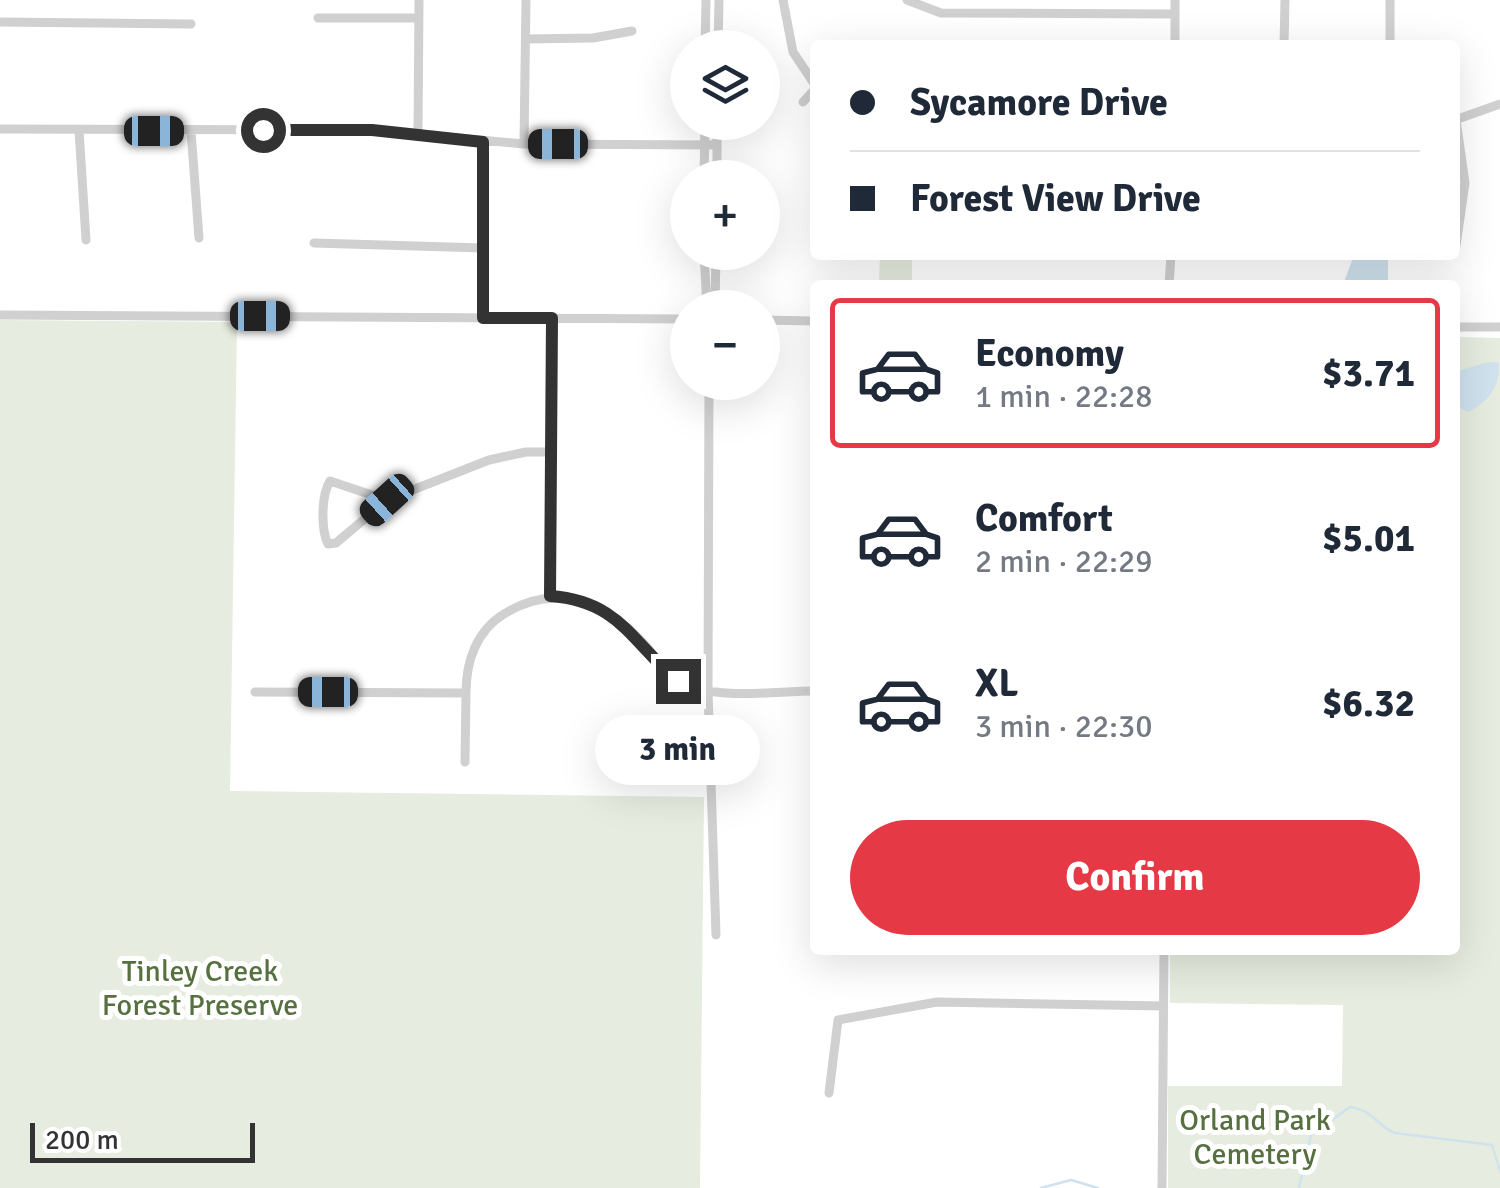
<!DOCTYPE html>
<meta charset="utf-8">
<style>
body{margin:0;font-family:Signika,sans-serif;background:#f6f6f7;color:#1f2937;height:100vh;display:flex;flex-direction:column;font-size:38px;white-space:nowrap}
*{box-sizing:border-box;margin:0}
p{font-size:32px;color:#747a83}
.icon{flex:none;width:55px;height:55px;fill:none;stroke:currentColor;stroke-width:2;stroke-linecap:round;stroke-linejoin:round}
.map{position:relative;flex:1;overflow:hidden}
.panel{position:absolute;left:810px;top:280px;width:650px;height:675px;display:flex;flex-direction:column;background:#fff;border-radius:10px;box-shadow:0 10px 40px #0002}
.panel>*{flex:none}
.top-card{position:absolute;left:810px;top:40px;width:650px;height:220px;border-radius:10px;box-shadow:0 10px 40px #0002;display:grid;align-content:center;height:220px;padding:0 40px;background:#fff}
.buttons{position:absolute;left:670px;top:30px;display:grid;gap:20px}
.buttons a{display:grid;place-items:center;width:110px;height:110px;border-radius:50%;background:#fff;box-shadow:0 10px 40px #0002;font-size:50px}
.scale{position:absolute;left:30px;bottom:25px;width:225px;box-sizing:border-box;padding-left:10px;border:5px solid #333;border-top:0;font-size:28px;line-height:35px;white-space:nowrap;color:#333;-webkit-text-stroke:8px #fff;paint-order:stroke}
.end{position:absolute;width:45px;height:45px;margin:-22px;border:12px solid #333;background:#fff;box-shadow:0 0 0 5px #fff}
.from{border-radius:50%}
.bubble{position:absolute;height:70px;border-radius:35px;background:#fff;box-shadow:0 10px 40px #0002;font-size:32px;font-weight:700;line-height:70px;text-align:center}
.car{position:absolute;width:30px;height:60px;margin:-30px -15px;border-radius:12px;box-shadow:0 0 8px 2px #0007;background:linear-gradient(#222 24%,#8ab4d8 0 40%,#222 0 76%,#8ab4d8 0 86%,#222 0)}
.top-card b{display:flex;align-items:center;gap:35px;height:95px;font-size:38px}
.top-card b+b{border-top:2px solid #e0e1e3}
.top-card i{width:25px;height:25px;background:#1f2937}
ul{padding:18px 0 0;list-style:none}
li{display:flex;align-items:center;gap:30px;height:150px;margin:0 20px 15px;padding:0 20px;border:5px solid transparent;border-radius:10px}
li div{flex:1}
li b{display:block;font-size:38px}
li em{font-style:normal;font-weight:700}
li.current{border-color:#e63946}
li>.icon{width:90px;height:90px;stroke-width:1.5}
.primary-button{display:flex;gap:20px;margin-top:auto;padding:20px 40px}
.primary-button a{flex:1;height:115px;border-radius:60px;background:#e63946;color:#fff;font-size:40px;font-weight:700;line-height:115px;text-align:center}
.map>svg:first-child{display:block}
.green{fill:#e6ecdf}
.water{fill:#cfe2ee}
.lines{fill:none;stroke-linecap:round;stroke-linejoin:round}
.stream{stroke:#cfe2ee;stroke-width:2.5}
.minor{stroke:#d0d0d0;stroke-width:9}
.route{stroke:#333;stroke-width:12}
.labels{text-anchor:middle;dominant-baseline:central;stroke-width:10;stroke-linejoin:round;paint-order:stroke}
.park-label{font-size:30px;fill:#56703f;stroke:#fff}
</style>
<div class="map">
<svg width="1500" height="1188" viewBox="0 0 1500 1188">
<rect width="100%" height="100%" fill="#fff"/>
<path class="green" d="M880,255H912V285H879Z
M0,320L237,322L230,791L704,797L700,1188H0Z
M1455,337L1500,338V1188H1168V1086H1342L1343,1005L1170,1003V950H1455Z"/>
<path class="water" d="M1354,255H1388V285H1343Z
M1488,362L1499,363C1500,387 1489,401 1468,412C1451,405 1455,388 1455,372Z"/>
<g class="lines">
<path class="stream" d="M1041,1188L1071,1180L1098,1188
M1299,1188L1311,1135L1350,1107C1373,1110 1376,1125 1395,1133L1492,1145L1500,1171"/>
<path class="minor" d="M783,0L793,52L815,85
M907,0L941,13L1175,14
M318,18H418
M0,22L191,24
M526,39L593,38L632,31
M1175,45V0
M1284,45L1285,0
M1390,45V0
M705,48L706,0
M718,48L719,0
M803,102L815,89
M1455,120L1500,104
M0,129L372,130L524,144L717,145
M79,130L86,240
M191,131L199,238
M418,132L419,0
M524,144L526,0
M704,178L705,122
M717,178V122
M314,243L483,248
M704,252L707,308
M1455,252L1465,183L1456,120
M1169,285L1171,255
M715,308L716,252
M0,315L688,319
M483,318V142
M762,320L815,321
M1455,327H1500
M709,382L708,691L716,935
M387,500L336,543L328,544C321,530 321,495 330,481L387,500L489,460L526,452H552
M551,596L552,318
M255,692L466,693C466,662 476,631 504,614C557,581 608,603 646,646C660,662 671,680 692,687C728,699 777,691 815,691
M465,762L466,693
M829,1093L838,1020L937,1002L1163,1006
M1162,1188L1164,950"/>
</g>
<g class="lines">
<path class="route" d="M263,130H372L483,142V318H552L550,596C620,601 631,642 678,681"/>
</g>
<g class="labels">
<g class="park-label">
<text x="200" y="971">Tinley Creek<tspan x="200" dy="34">Forest Preserve</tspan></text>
<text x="1255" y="1120">Orland Park<tspan x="1255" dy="34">Cemetery</tspan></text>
</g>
</g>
</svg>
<div class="buttons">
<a><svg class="icon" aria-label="layers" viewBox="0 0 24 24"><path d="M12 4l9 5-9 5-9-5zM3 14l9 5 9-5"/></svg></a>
<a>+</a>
<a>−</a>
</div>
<div class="scale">200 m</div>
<i class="end from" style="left:263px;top:130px"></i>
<i class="end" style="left:678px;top:681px"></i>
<div class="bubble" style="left:595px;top:715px;width:165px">3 min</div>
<i class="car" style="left:154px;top:131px;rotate:90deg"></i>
<i class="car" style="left:558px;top:144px;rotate:270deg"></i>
<i class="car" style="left:260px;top:316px;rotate:90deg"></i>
<i class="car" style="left:387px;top:500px;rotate:228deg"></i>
<i class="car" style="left:328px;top:692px;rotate:270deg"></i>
<div class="top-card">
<b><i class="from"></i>Sycamore Drive</b>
<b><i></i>Forest View Drive</b>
</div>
<section class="panel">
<ul>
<li class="current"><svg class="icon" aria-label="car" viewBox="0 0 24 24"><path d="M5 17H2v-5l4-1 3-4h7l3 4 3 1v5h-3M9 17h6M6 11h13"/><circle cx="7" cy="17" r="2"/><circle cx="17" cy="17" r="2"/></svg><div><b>Economy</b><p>1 min · 22:28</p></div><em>$3.71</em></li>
<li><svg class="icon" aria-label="car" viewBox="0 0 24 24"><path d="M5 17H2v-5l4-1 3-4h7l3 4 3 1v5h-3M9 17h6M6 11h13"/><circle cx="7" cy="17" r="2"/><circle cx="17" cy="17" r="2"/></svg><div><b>Comfort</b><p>2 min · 22:29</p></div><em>$5.01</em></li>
<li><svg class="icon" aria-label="car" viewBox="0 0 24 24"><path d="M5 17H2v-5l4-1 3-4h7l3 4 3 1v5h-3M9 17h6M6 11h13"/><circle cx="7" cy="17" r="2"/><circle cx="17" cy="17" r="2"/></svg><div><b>XL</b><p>3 min · 22:30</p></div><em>$6.32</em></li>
</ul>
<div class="primary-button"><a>Confirm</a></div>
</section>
</div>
